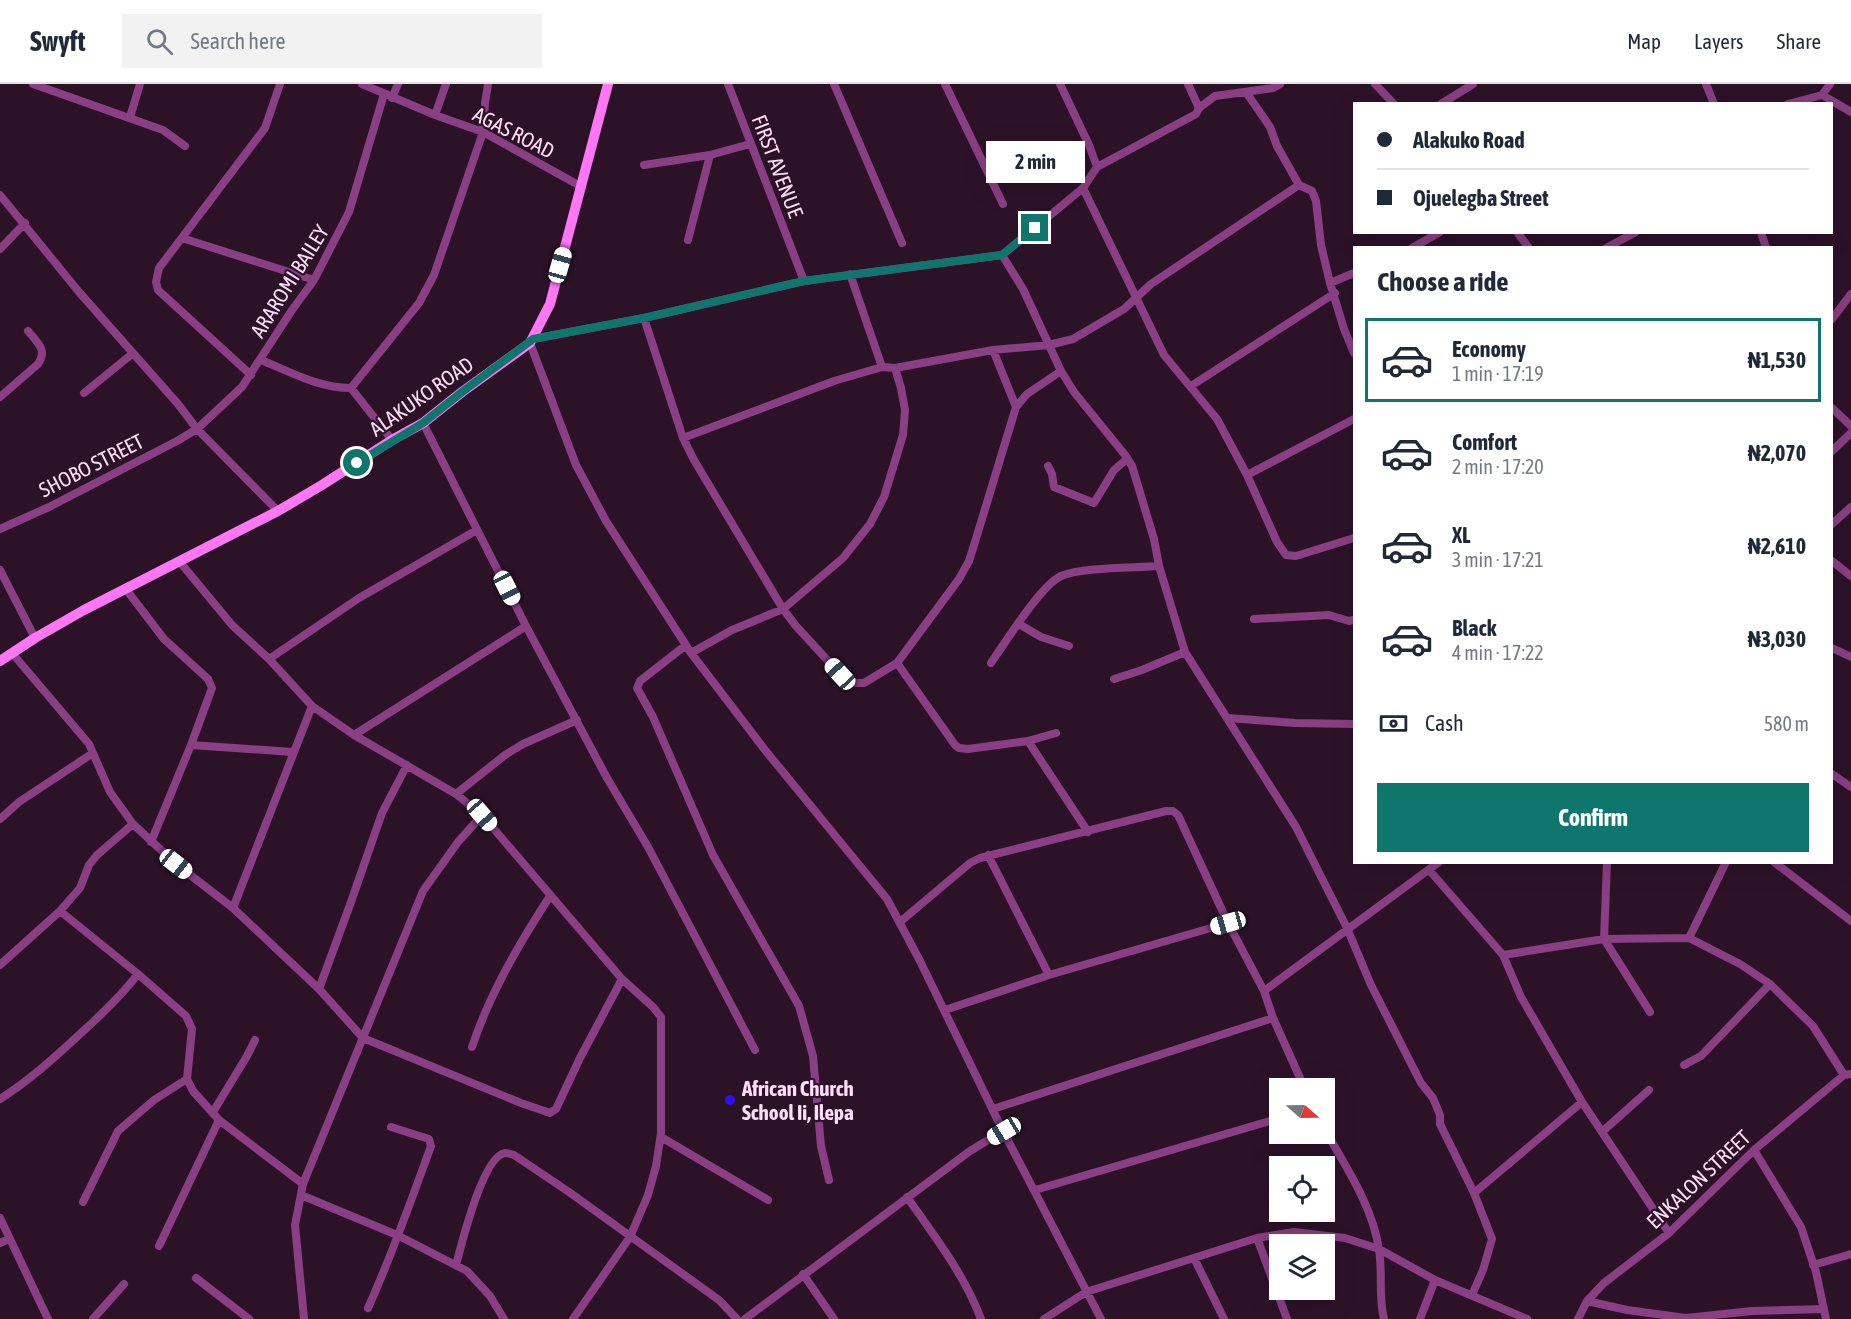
<!DOCTYPE html>
<meta charset="utf-8">
<style>
body{margin:0;font-family:"Asap Condensed",sans-serif;background:#f2f2f3;color:#1f2937;height:100vh;display:flex;flex-direction:column;font-size:22px;white-space:nowrap}
*{box-sizing:border-box;margin:0}
p{font-size:20px;color:#747a83}
.icon{flex:none;width:33px;height:33px;fill:none;stroke:currentColor;stroke-width:2;stroke-linecap:round;stroke-linejoin:round}
.map{position:relative;flex:1;overflow:hidden}
.drawer{position:absolute;left:1353px;top:162px;width:480px;height:618px;display:flex;flex-direction:column;background:#fff;border-radius:0px;box-shadow:0 6px 24px #0002}
.drawer>*{flex:none}
.banner{position:absolute;left:1353px;top:18px;width:480px;height:132px;border-radius:0px;box-shadow:0 6px 24px #0002;display:grid;align-content:center;height:132px;padding:0 24px;background:#fff}
.needle{width:39px;rotate:110deg}
.buttons{position:absolute;left:1269px;top:994px;display:grid;gap:12px}
.buttons a{display:grid;place-items:center;width:66px;height:66px;border-radius:0px;background:#fff;box-shadow:0 6px 24px #0002;font-size:30px}
.end{position:absolute;width:27px;height:27px;margin:-14px;border:8px solid #0f766e;background:#fff;box-shadow:0 0 0 3px #fff}
.from{border-radius:50%}
.bubble{position:absolute;height:42px;border-radius:0px;background:#fff;box-shadow:0 6px 24px #0002;font-size:20px;font-weight:700;line-height:42px;text-align:center}
.car{position:absolute;width:18px;height:36px;margin:-18px -9px;border-radius:8px;box-shadow:0 0 4px 2px #0007;background:linear-gradient(#fff 24%,#345 0 40%,#fff 0 76%,#345 0 86%,#fff 0)}
.banner b{display:flex;align-items:center;gap:21px;height:57px;font-size:22px}
.banner b+b{border-top:2px solid #e0e1e3}
.banner i{width:15px;height:15px;background:#1f2937}
ul{padding:0;list-style:none}
li{display:flex;align-items:center;gap:18px;height:84px;margin:0 12px 9px;padding:0 12px;border:3px solid transparent;border-radius:0px}
li div{flex:1}
li b{display:block;font-size:22px}
li em{font-style:normal;font-weight:700}
li.active{border-color:#0f766e}
li>.icon{width:54px;height:54px;stroke-width:1.5}
h2{padding:0 24px;font-size:27px;line-height:72px}
.pay{display:flex;align-items:center;gap:15px;height:66px;padding:0 24px;font-size:22px}
.pay p{margin-inline-start:auto}
.primary-button{display:flex;gap:12px;margin-top:auto;padding:12px 24px}
.primary-button a{flex:1;height:69px;border-radius:0px;background:#0f766e;color:#fff;font-size:24px;font-weight:700;line-height:69px;text-align:center}
header{display:flex;align-items:center;gap:36px;box-sizing:border-box;height:84px;padding:0 30px;background:#fff;border-bottom:2px solid #e0e1e3}
header strong{font-size:28px}
nav{display:flex;gap:33px;margin-inline-start:auto;font-size:21px}
.search{width:420px;height:54px;background:#f2f2f3;display:flex;align-items:center;gap:15px;box-sizing:border-box;padding:0 21px;border-radius:0px;color:#747a83;font-size:22px}
.map>svg:first-child{display:block}
.lines{fill:none;stroke-linecap:round;stroke-linejoin:round}
.minor{stroke:#8a3e84;stroke-width:8}
.secondary{stroke:#fd76f4;stroke-width:10}
.route{stroke:#0f766e;stroke-width:8}
.poi-dot{fill:#2e0cfc;stroke:#2c1227;stroke-width:2}
.labels{text-anchor:middle;dominant-baseline:central;stroke-width:4.5;stroke-linejoin:round;paint-order:stroke}
.street-label{font-size:21px;fill:#ffddf9;stroke:#2c1227}
.poi-label{font-size:21px;font-weight:bold;fill:#ffddf9;stroke:#2c1227;text-anchor:start}
</style>
<header>
<strong>Swyft</strong>
<div class="search"><svg class="icon" aria-label="search" viewBox="0 0 24 24"><circle cx="10" cy="10" r="6"/><path d="M15 15l6 6"/></svg>Search here</div>
<nav><a>Map</a><a>Layers</a><a>Share</a></nav>
</header>
<div class="map">
<svg width="1851" height="1235" viewBox="0 0 1851 1235">
<rect width="100%" height="100%" fill="#2c1227"/>
<g class="lines">
<path class="minor" d="M33,0L163,46L185,62
M362,0L435,31L483,48L582,103
M728,0L804,197
M834,0L902,159
M945,0L1003,120
M1060,0L1089,61L1097,83
M1188,0L1199,24
M1375,0L1394,20
M1706,0L1714,20
M1246,8L1270,43L1277,62L1299,101L1312,107L1316,117L1321,161L1330,199L1344,245L1354,269
M1822,11L1830,0
M392,14L398,0
M1441,20L1473,0
M1788,20L1822,11L1851,28
M435,31L446,0
M130,33L140,0
M644,81L710,71L750,60
M1083,104L1164,271L1217,335L1247,391L1277,458L1286,471L1296,472L1354,454
M0,111L79,208L178,320L197,345L278,427
M1517,148L1529,164
M1761,148L1766,164
M182,154L314,196
M688,156L710,71
M1412,164L1440,148
M1606,164L1636,148
M0,165L25,139
M1002,171L1023,205L1061,287L1074,308L1125,371L1132,382L1154,455L1159,482L1185,568L1296,743L1347,844L1371,901L1421,999L1433,1014L1440,1031V1040L1474,1109L1492,1155L1483,1186L1472,1211
M850,190L882,283
M1330,199L1354,189
M644,234L683,354L694,376L783,525L796,542L840,590L847,596L856,599H864L897,579L959,495L969,477L975,458L1016,323L1027,310L1061,287
M1832,235L1851,210
M533,255L644,234L804,197L1002,171L1083,104L1097,83L1196,30L1199,24L1215,12L1273,4L1280,0
M530,259L576,381L606,437L691,569L765,666L887,815L920,877L1003,1047L1101,1235
M993,266L1016,323
M261,276C291,288 318,304 351,304L419,219L434,191L483,48L485,19L488,0
M251,291L158,206L156,198L159,184L265,44L280,0
M1191,302L1335,209
M351,304L392,356
M84,309L132,270
M0,313L38,280C48,266 37,258 28,247
M1832,324L1851,342
M423,339L526,542L607,694L648,763L755,966
M683,354L834,297L882,283L895,284L993,266L1049,261L1073,255L1124,225L1151,200L1299,101
M1832,367L1851,349
M1048,382L1052,390L1054,403L1094,419L1114,386L1127,375
M1247,391L1354,335
M1832,440L1851,423
M0,445L49,423L177,357L197,345L242,303L292,226L314,196L349,128L384,10
M179,477L232,541L269,575L312,622L354,651L456,710L482,731L622,895L653,923L661,933V1049L656,1082L648,1111L630,1153L573,1235
M1832,477L1851,492
M0,486L35,554
M125,504L164,555L208,595L212,604L191,661L151,758
M1254,535L1329,531L1349,537L1354,536
M1019,540L1041,553L1069,562
M686,561L640,597L637,604L653,633L713,771L799,922L813,972L821,1062L829,1096
M1832,564L1851,573
M12,569L89,660L110,708L133,740L176,780L233,824L319,905L363,954L521,1019L550,1029L556,1025L580,974L622,895
M691,569L732,546L783,525L843,474L870,440L884,413L903,351L905,326L901,304L895,284
M269,575L359,514L477,446
M897,579L955,661L959,664L968,665L1028,657L1056,649
M991,579C1005,559 1041,501 1061,492C1082,483 1134,484 1159,482
M1114,595L1142,586L1185,568
M1228,634L1295,639L1354,640
M354,651L526,542
M1028,657L1088,748
M191,661L293,668
M1832,690L1851,703
M456,710L505,671L523,660L577,636
M0,735L19,718L93,669
M988,771L1049,891
M1607,778L1604,855L1650,928
M1774,778L1851,837
M1430,787L1503,871L1521,913L1582,1018L1669,1149
M233,824L312,622
M60,827L138,890L186,932L192,945L187,995L193,1007L219,1036L303,1100
M900,838L970,779L980,774L1166,727H1173L1178,731L1228,839L1264,907L1273,934L1305,1005
M1689,854L1726,778
M1503,871L1604,855L1689,854L1740,880L1770,900L1813,942L1844,991
M0,881L60,827L80,804L89,781L97,771L133,740
M319,905L351,818L382,729L407,681
M1264,907L1439,778
M945,926L1049,891L1228,839
M472,963C490,909 519,860 550,812
M1684,981L1701,972L1770,900
M0,1015C30,996 54,974 80,950C101,931 121,912 138,890
M993,1025L1273,934
M213,1028L247,972L255,956
M1324,1044C1345,1082 1373,1122 1379,1166C1383,1189 1378,1212 1384,1235
M1603,1047L1649,1006
M661,1053L768,1116
M1754,1066L1801,1143L1816,1188L1826,1235
M1035,1106L1280,1034
M1474,1109L1582,1018
M301,1111L397,1151L467,1187L490,1212L504,1235
M907,1113C935,1153 964,1190 981,1235
M83,1118L118,1047L154,1016L187,995
M0,1134L48,1235
M1257,1154L1287,1235
M0,1159L9,1155
M159,1162L219,1036
M1194,1174L1224,1235
M456,1181C461,1162 483,1072 505,1069C508,1069 511,1070 514,1071L569,1108L719,1216L737,1235
M1813,1181L1851,1170
M803,1190L834,1235
M196,1194L249,1235
M1587,1217L1627,1226L1686,1234L1752,1227L1824,1225
M368,1224C392,1171 411,1117 431,1062L429,1055L391,1043
M93,1235L124,1200
M304,1235L295,1141L303,1100L423,807L458,758L482,731
M745,1235L970,1067L1003,1047
M1044,1235L1086,1208L1257,1154L1294,1148L1345,1154L1379,1165L1435,1196L1527,1235
M1420,1235L1435,1196
M1578,1235L1587,1217L1604,1199L1669,1149L1754,1066L1844,991L1851,990"/>
<path class="secondary" d="M0,577L35,554L84,526L278,427L322,401L392,356L423,339L462,308L530,259L550,220L608,0"/>
</g>
<g class="lines">
<path class="route" d="M357,379L423,339L462,308L533,255L644,234L804,197L1002,171L1035,144"/>
</g>
<circle class="poi-dot" cx="730" cy="1016" r="6"/>
<g class="labels">
<g class="street-label">
<text transform="translate(514 48) rotate(27)">AGAS ROAD</text>
<text transform="translate(778 82) rotate(69)">FIRST AVENUE</text>
<text transform="translate(289 197) rotate(-58)">ARAROMI BAILEY</text>
<text transform="translate(421 312) rotate(-35)">ALAKUKO ROAD</text>
<text transform="translate(91 381) rotate(-27)">SHOBO STREET</text>
<text transform="translate(1698 1095) rotate(-43)">ENKALON STREET</text>
</g>
<g class="poi-label">
<text x="742" y="1004">African Church<tspan x="742" dy="24">School Ii, Ilepa</tspan></text>
</g>
</g>
</svg>
<div class="buttons">
<a><svg class="needle" viewBox="-14 -14 28 28"><path d="M0-13l5 13h-10z" fill="#e53935"/><path d="M0 13l5-13h-10z" fill="#747a83"/></svg></a>
<a><svg class="icon" aria-label="locate" viewBox="0 0 24 24"><circle cx="12" cy="12" r="6"/><path d="M12 2v4M12 18v4M2 12h4M18 12h4"/></svg></a>
<a><svg class="icon" aria-label="layers" viewBox="0 0 24 24"><path d="M12 4l9 5-9 5-9-5zM3 14l9 5 9-5"/></svg></a>
</div>
<i class="end from" style="left:357px;top:379px"></i>
<i class="end" style="left:1035px;top:144px"></i>
<div class="bubble" style="left:986px;top:57px;width:99px">2 min</div>
<i class="car" style="left:560px;top:181px;rotate:16deg"></i>
<i class="car" style="left:507px;top:504px;rotate:153deg"></i>
<i class="car" style="left:840px;top:590px;rotate:317deg"></i>
<i class="car" style="left:482px;top:731px;rotate:139deg"></i>
<i class="car" style="left:176px;top:780px;rotate:128deg"></i>
<i class="car" style="left:1228px;top:839px;rotate:254deg"></i>
<i class="car" style="left:1004px;top:1047px;rotate:239deg"></i>
<div class="banner">
<b><i class="from"></i>Alakuko Road</b>
<b><i></i>Ojuelegba Street</b>
</div>
<section class="drawer">
<h2>Choose a ride</h2>
<ul>
<li class="active"><svg class="icon" aria-label="car" viewBox="0 0 24 24"><path d="M5 17H2v-5l4-1 3-4h7l3 4 3 1v5h-3M9 17h6M6 11h13"/><circle cx="7" cy="17" r="2"/><circle cx="17" cy="17" r="2"/></svg><div><b>Economy</b><p>1 min · 17:19</p></div><em>₦1,530</em></li>
<li><svg class="icon" aria-label="car" viewBox="0 0 24 24"><path d="M5 17H2v-5l4-1 3-4h7l3 4 3 1v5h-3M9 17h6M6 11h13"/><circle cx="7" cy="17" r="2"/><circle cx="17" cy="17" r="2"/></svg><div><b>Comfort</b><p>2 min · 17:20</p></div><em>₦2,070</em></li>
<li><svg class="icon" aria-label="car" viewBox="0 0 24 24"><path d="M5 17H2v-5l4-1 3-4h7l3 4 3 1v5h-3M9 17h6M6 11h13"/><circle cx="7" cy="17" r="2"/><circle cx="17" cy="17" r="2"/></svg><div><b>XL</b><p>3 min · 17:21</p></div><em>₦2,610</em></li>
<li><svg class="icon" aria-label="car" viewBox="0 0 24 24"><path d="M5 17H2v-5l4-1 3-4h7l3 4 3 1v5h-3M9 17h6M6 11h13"/><circle cx="7" cy="17" r="2"/><circle cx="17" cy="17" r="2"/></svg><div><b>Black</b><p>4 min · 17:22</p></div><em>₦3,030</em></li>
</ul>
<div class="pay"><svg class="icon" aria-label="cash" viewBox="0 0 24 24"><path d="M3 7h18v10H3z"/><circle cx="12" cy="12" r="2"/></svg>Cash<p>580 m</p></div>
<div class="primary-button"><a>Confirm</a></div>
</section>
</div>
